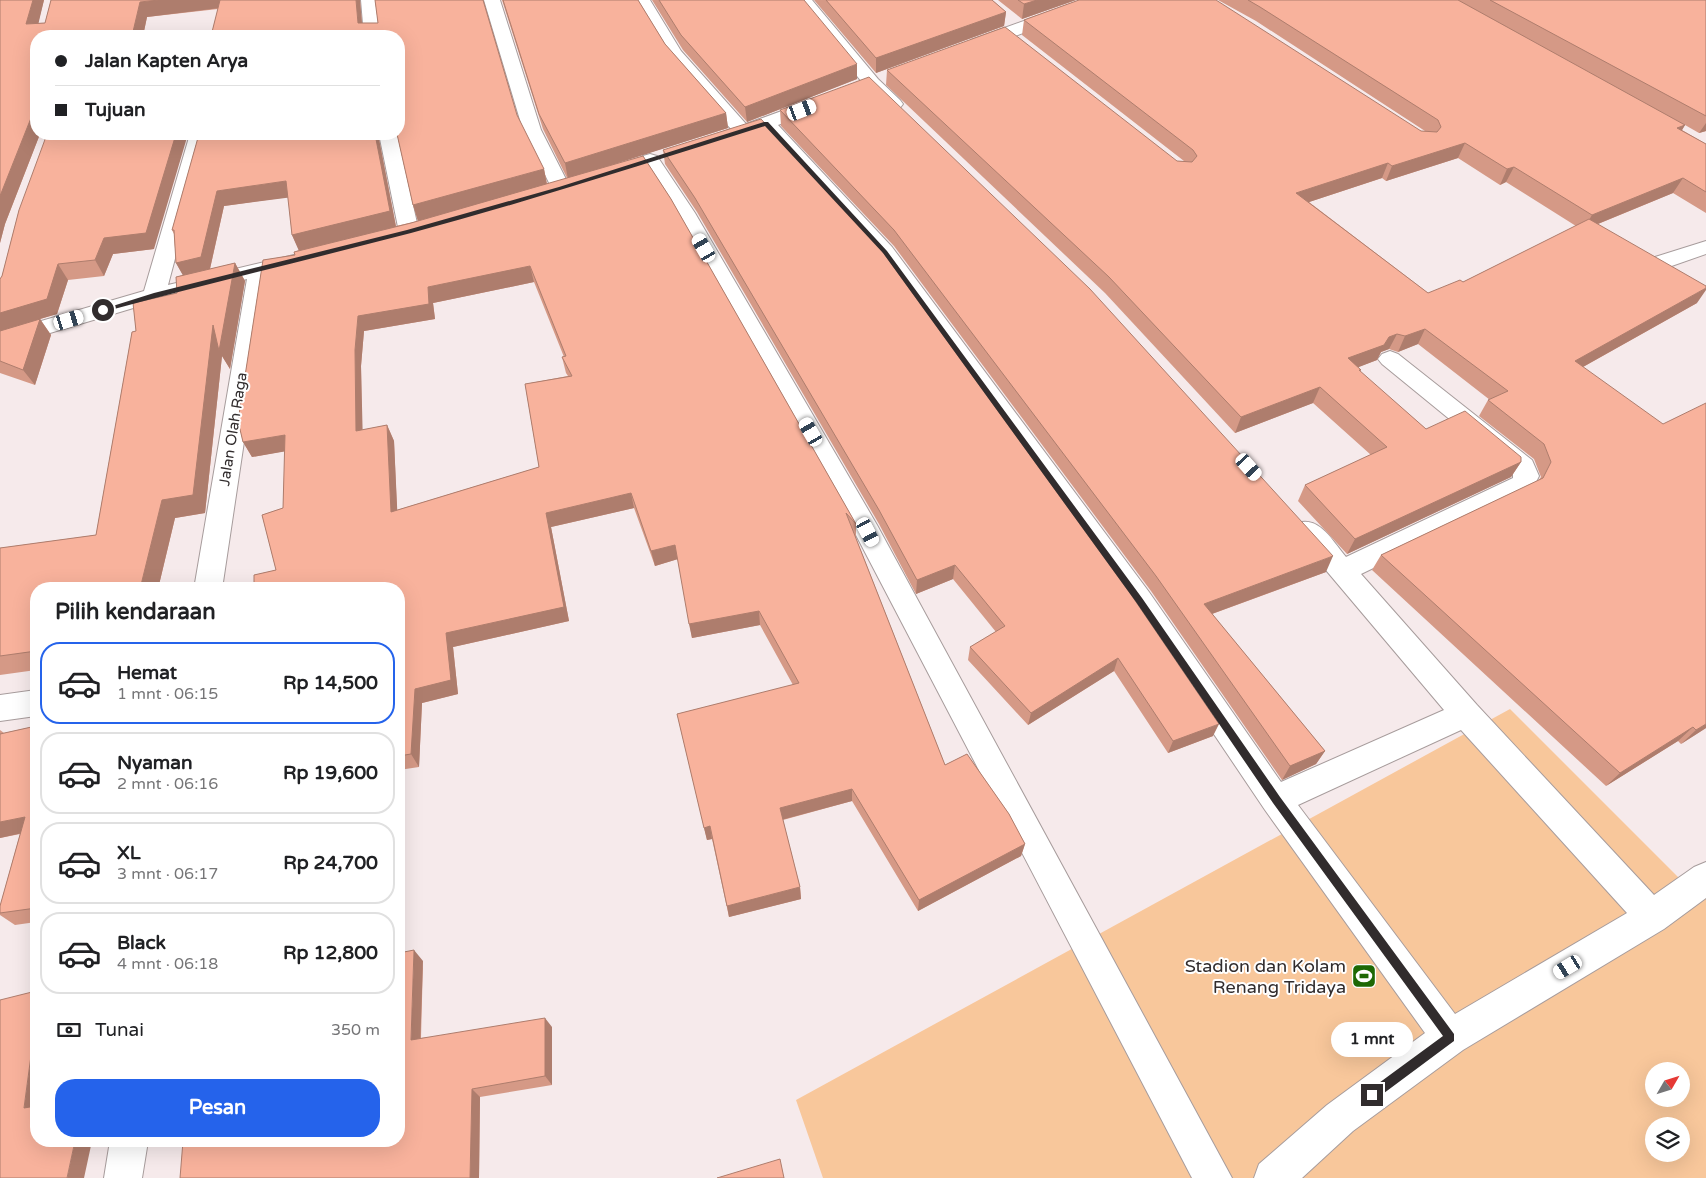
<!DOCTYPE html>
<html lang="id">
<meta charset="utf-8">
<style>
body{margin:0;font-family:"Varela Round",sans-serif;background:#f2f2f2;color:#202124;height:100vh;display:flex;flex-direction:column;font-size:19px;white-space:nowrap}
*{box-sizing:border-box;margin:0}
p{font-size:16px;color:#757577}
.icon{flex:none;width:28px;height:28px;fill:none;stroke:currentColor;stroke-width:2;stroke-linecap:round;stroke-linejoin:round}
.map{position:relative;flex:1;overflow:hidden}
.drawer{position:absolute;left:30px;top:582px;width:375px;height:565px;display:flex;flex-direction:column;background:#fff;border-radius:20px;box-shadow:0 5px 20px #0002}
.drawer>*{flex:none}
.top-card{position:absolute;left:30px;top:30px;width:375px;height:110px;border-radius:20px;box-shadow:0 5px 20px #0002;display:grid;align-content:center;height:110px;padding:0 25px;background:#fff}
.needle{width:32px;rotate:51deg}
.controls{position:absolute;left:1645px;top:1062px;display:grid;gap:10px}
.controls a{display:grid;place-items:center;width:45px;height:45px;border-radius:50%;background:#fff;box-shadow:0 5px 20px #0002;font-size:25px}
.end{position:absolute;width:22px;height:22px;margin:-11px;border:6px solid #312c2d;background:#fff;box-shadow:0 0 0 2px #fff}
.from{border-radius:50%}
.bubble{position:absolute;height:35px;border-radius:18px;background:#fff;box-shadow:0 5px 20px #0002;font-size:16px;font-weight:700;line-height:35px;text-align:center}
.car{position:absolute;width:15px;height:30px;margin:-15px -8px;border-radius:6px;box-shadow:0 0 4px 1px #0007;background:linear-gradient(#fff 24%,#345 0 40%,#fff 0 76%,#345 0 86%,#fff 0)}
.top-card b{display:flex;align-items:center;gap:18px;height:48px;font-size:19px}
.top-card b+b{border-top:1px solid #e0e0e0}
.top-card i{width:12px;height:12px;background:#202124}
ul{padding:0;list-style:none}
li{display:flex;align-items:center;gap:15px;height:82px;margin:0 10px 8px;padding:0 15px;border:2px solid #e0e0e0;border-radius:20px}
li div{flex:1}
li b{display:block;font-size:19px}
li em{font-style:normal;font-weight:700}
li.current{border-color:#2563eb}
li>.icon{width:45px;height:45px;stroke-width:1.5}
h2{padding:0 25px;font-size:22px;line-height:60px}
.pay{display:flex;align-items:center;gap:12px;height:55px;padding:0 25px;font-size:19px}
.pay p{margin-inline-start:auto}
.cta{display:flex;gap:10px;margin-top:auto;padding:10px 25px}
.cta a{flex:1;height:58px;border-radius:20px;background:#2563eb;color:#fff;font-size:20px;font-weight:700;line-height:58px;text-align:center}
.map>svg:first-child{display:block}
.green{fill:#f8c79b;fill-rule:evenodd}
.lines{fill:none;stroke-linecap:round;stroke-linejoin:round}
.minor-casing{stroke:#a79c9c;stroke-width:2}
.minor{fill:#fff;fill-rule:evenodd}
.wall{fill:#d59986;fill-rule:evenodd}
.shaded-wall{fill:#ae7d6d}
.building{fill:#f8b29c;stroke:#ae7d6d;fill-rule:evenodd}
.route{fill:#312c2d}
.labels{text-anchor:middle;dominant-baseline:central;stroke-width:4;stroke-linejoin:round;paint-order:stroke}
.street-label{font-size:15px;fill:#312c2d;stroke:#fff}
.near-poi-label{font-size:18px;fill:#312c2d;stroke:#fff;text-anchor:end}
</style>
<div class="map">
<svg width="1706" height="1178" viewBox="0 0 1706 1178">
<rect width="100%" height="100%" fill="#f6eaeb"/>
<path class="green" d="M1510,709L1682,881L1706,864V1178H823L796,1100ZM1654,1071H1681V1099H1654ZM1654,1126H1681V1154H1654Z"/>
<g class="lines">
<defs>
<path id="minor" d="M361,0H377L381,36H364Z
M484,0H500L541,130L571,189L568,193L561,195L554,193L523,130Z
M634,0H650L681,51L746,124L809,101H821L824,105L821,109L778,125L892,247L1149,592L1281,782L1444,710L1298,537L1294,530L1298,523C1320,516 1333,542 1346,557L1513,478V471L1382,364L1378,359L1382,354L1390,351L1398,354L1532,460L1539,476L1531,492L1361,574L1477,705L1654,895L1694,867L1706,862V898L1664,929L1463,1050L1353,1131L1302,1178H1254L1259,1164L1327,1105L1425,1033L1265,810L1129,608L878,257L763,131L730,142L723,140L721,136L723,132L731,129L668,58ZM1461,730L1627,913L1455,1014L1298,805Z
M795,0H812L878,79L900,100L903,104L900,108H888L866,87Z
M1082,0H1105L1103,3L983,48H971L968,44L971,40Z
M190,134H208L168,285L298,254L306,255L309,260L306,265L269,274L222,589H194L247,279L160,300L0,348V333L144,291Z
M379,134H397L419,232L416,236L409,238L402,236L399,232Z
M650,154L657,156L695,213L877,525L1232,1178H1192L856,535L675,213L640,160L643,156Z
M1706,241V254L1663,269L1655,267L1652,262L1655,257Z
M36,690V716L0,721V695Z
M110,1141H148L142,1178H104Z"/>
</defs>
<use href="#minor" class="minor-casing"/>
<use href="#minor" class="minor"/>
</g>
<path class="wall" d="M0,0H44L38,23H45L51,0H360L362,23H378L375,0H483L517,115L544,169L547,184L567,178L543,129L502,0H638L665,44L726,113L728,128L604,167L643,156L671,199L856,524V538L945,765L967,754L1009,814L1025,844L1021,856L918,911L852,801L783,820L800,887L801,899L729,917L712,839L707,840L677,714L793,685L760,625L692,638L678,559L655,566L634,508L551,527L569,621L453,647L458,694L422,703L419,767L399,770V589H254V575L276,570L262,515L283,508L285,451L252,457L243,442L238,421L263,260L295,255L294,252L299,250L292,235L288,197L224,206L210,269L235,263L245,281L230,369L222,356L205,513L175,518L158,589H36V670L0,675V548L96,535L132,332L136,331L133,303L177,293L176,277L183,275L176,263L174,234L172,230L199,134H378L396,226L418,221L413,205L397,134H399V36H211L218,9L147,17L143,36H36V134H40L5,224L0,243ZM534,282L564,357H562L566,373L568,376L525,384L539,467L397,510L394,441L387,425L362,430L361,366L364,331L435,319L433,303Z
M652,0H804L857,79L747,122L683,50Z
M814,0H992L1006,12L1004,26L876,73Z
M998,0H1076L1022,19Z
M1218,0H1706V131L1699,133L1685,125L1682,130L1706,144V213L1673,193L1598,224L1697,303L1583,367L1706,728L1681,744L1678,741L1606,786L1372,570L1381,555L1539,480L1541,477L1534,459L1479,416L1488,400H1490L1418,344L1398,352L1389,349L1381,352L1377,360L1358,367L1361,370L1360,372L1426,429L1521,462L1511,477L1347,554L1298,501L1305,485L1371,455L1313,403L1235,433L1105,293L886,85L887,70L1177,161H1184L1022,35L1024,20L1421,131H1425L1256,21ZM1458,158L1500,185L1506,182L1576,226L1463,282L1428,293L1309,202L1382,178L1386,181Z
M780,110L1326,572L1212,614L1325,751L1316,764L1282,780L1151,591L894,246L781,126Z
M663,150L1213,736L1168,753L1114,671L1028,725L968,660L970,647L996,632L953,579L916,594L879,524L697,212L665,164Z
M19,210L154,249L113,254L104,276L68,280L57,314L40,319L51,335L35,385L0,373V279L2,276Z
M36,726V922L15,925L0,915V906L20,834L0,838V730L4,733Z
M423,961L421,1038L552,1027V1085L480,1097L479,1178H180L399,1141Z"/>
<path class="shaded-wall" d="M33,0H44L35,38L26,24Z
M159,0H225L228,7L147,17L143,36H132L140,2Z
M356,0H360L363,36L358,23Z
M1037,0H1076L1022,19L1024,4Z
M1006,12L1004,26L876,73V58Z
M857,64V79L747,122L745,107Z
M726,113L728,128L568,179L565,163Z
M31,118L36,127V134H40L5,224L0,243V196Z
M1706,123V131L1699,133Z
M1685,125L1676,140L1677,128Z
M176,134H188L154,249L113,254L104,276L95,260L104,238Z
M375,134H378L396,227L299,251L292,235Z
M1465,143L1458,158L1386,181L1392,166Z
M1388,163L1382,178L1291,208L1296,193Z
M1514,167L1506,182L1500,185L1507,169Z
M544,169L547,185L418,221L413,205Z
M1683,178L1673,193L1583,230L1592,215Z
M286,181L293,197L224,206L209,273L185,279L176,263L217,191Z
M235,263L245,281L230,369L222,356L205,513L175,518L158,589H140L162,500L213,325Z
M58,264L68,280L57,314L40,319L51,335L35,385L23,370L0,331V313Z
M530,266L534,282L433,303L435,319L364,331L361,366L363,446L356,431L355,350L358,316L428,287Z
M1706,288V290L1697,303L1565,377L1575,361Z
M1425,329L1418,344L1398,352L1405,336Z
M1397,334L1389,349L1381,352L1377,360L1341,374L1348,358L1389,337Z
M1320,387L1313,403L1235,433L1241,417Z
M387,425L394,441L398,526L391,512Z
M285,435L293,450L252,457L243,442Z
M1521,462L1511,477L1347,554L1355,539Z
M631,493L634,508L551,527L569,621L453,647L458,694L422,703L419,767L411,754L415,689L446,633L546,513Z
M675,545L678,559L655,566L651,551Z
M1333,556L1326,572L1198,619L1204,604Z
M955,565L953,579L916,594L917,580Z
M759,611L760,625L692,638L689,624Z
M1118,658L1114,671L1028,725L1031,713Z
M1219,724L1213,736L1168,753L1173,741Z
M1706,724V728L1681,744L1696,730Z
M1693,727L1678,741L1606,786L1620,773Z
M1325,751L1316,764L1282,780L1290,766Z
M852,789V801L781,820L780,808Z
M25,817L36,830L0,838V822Z
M710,826L712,839L707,840L704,828Z
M1025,844L1021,856L918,911L919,900Z
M800,887L801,899L729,917L727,906Z
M414,950L423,961L420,1049L411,1040Z
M36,1018V1114L24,1108Z
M545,1018L552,1027V1085L545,1076Z
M472,1089L480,1097L479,1178H470Z
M75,1141H92L84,1178H67Z"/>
<path class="building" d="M0,0H33L26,24L45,23L51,0H159L140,2L132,36H36V118H31L0,196Z
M220,0H356L358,23H378L375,0H483L517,115L544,169L413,205L397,134H399V36H211Z
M503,0H638L665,44L726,113L565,163L539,114Z
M659,0H804L857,64L745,107L681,35Z
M826,0H992L1006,12L876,58Z
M1018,0H1037L1024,4Z
M1079,0H1216L1421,131L1437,132L1441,127L1438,120L1260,7L1248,0H1458L1685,125L1677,128L1706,144V192L1683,178L1592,215L1514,167L1507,169L1465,143L1392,166L1388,163L1296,193L1428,293L1460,280L1463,282L1589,219L1706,286V288L1575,361L1663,424L1706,403V724L1696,730L1693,727L1620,773L1381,555L1543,478L1551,462L1544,444L1488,400L1508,391L1425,329L1405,336L1397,334L1389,337L1384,345L1348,358L1361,370H1359L1426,429L1465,411L1521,457V462L1355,539L1305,485L1387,447L1320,387L1241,417L1109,277L887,70L1005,27L1177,161L1192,162L1197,156L1193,150L1024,20Z
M1490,0H1706V116Z
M869,77L1090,289L1333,556L1204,604L1325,751L1290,766L1156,576L894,230L780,110Z
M761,119L877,244L1132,596L1219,724L1173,741L1118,658L1031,713L970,647L1005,626L955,565L917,580L879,510L695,198L663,150Z
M47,134H176L146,233L104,238L95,260L58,264L47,299L0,313V279L2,276L19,210Z
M199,134H375L390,211L292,235L286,181L217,191L201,257L176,263L174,230H172Z
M643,156L671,199L856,524L846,513L945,765L967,754L1009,814L1025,844L919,900L852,789L780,808L800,887L727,906L710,826L704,828L677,714L799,683L759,611L689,624L675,545L651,551L631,493L546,513L564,607L446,633L451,680L415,689L411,754L399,756V589H254V575L276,570L262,515L283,508L285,435L243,442L238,421L263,260L295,255L294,252L411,223ZM530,266L566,356L562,357L572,376L525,384L539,467L391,512L387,425L356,431L355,350L358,316L429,304L428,287Z
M235,263L219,351L213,325L193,495L162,500L140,589H36V651L0,656V548L96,535L132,332L136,331L133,303L177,293L176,277Z
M40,319L23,370L0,361V331Z
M36,726V908L0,913V906L25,817L0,822V734Z
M414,950L411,1040L545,1018V1076L472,1089L470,1178H180L183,1141H399V953Z
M36,991V1018L24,1108L36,1106V1141H75L67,1178H0V1000Z
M780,1159L784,1178H717Z"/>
<path class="route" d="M764,122H768L887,251L1142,598L1280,797L1454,1034V1041L1376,1099H1368V1091L1443,1036L1273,803L1136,602L883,253L765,126C648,163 530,201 411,233C308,260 205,284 103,312L100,310L154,293L407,230L559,187Z"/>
<defs>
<symbol id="stadium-square" viewBox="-11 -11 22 22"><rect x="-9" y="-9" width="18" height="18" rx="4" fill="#1e6805" stroke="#fff"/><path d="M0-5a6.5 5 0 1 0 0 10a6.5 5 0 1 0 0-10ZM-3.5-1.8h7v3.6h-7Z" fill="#fff"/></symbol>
</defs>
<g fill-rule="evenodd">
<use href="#stadium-square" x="1350" y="962" width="28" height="28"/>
</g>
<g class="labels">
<g class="street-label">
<text transform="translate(233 429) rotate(-81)">Jalan Olah Raga</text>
</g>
<g class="near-poi-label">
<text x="1346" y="966">Stadion dan Kolam<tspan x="1346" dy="21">Renang Tridaya</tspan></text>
</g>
</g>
</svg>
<div class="controls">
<a><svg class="needle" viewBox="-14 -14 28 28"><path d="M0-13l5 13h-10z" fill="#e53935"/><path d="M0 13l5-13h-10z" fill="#757577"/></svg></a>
<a><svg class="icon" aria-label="layers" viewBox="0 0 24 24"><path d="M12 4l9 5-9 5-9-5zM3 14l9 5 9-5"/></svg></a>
</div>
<i class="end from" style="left:103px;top:310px"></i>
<i class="end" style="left:1372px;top:1095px"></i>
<div class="bubble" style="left:1331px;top:1022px;width:82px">1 mnt</div>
<i class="car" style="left:802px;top:110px;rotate:69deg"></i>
<i class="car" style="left:704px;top:248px;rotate:330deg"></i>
<i class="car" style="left:69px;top:320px;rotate:73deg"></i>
<i class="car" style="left:811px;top:432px;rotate:330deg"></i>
<i class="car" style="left:1249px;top:467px;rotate:138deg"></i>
<i class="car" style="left:868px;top:532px;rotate:152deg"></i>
<i class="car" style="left:1568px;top:967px;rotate:239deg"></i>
<div class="top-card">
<b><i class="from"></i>Jalan Kapten Arya</b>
<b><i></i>Tujuan</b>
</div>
<section class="drawer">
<h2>Pilih kendaraan</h2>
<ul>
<li class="current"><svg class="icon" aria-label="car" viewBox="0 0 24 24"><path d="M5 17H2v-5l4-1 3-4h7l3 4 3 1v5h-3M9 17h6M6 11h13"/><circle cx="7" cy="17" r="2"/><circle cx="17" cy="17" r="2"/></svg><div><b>Hemat</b><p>1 mnt · 06:15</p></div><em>Rp 14,500</em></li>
<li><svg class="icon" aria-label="car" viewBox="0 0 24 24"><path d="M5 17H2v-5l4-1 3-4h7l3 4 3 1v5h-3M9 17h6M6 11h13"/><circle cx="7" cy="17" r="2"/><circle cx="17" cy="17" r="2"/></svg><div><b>Nyaman</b><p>2 mnt · 06:16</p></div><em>Rp 19,600</em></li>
<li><svg class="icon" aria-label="car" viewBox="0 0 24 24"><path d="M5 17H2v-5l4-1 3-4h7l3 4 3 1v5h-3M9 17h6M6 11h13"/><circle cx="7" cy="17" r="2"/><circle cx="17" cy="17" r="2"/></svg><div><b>XL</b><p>3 mnt · 06:17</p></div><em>Rp 24,700</em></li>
<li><svg class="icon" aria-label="car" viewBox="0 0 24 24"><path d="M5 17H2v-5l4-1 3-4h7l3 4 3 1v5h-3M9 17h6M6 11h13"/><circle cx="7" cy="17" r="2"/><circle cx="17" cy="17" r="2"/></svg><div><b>Black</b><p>4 mnt · 06:18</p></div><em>Rp 12,800</em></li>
</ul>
<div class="pay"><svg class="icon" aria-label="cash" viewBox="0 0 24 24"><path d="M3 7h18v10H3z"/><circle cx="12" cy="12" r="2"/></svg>Tunai<p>350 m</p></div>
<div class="cta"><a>Pesan</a></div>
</section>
</div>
